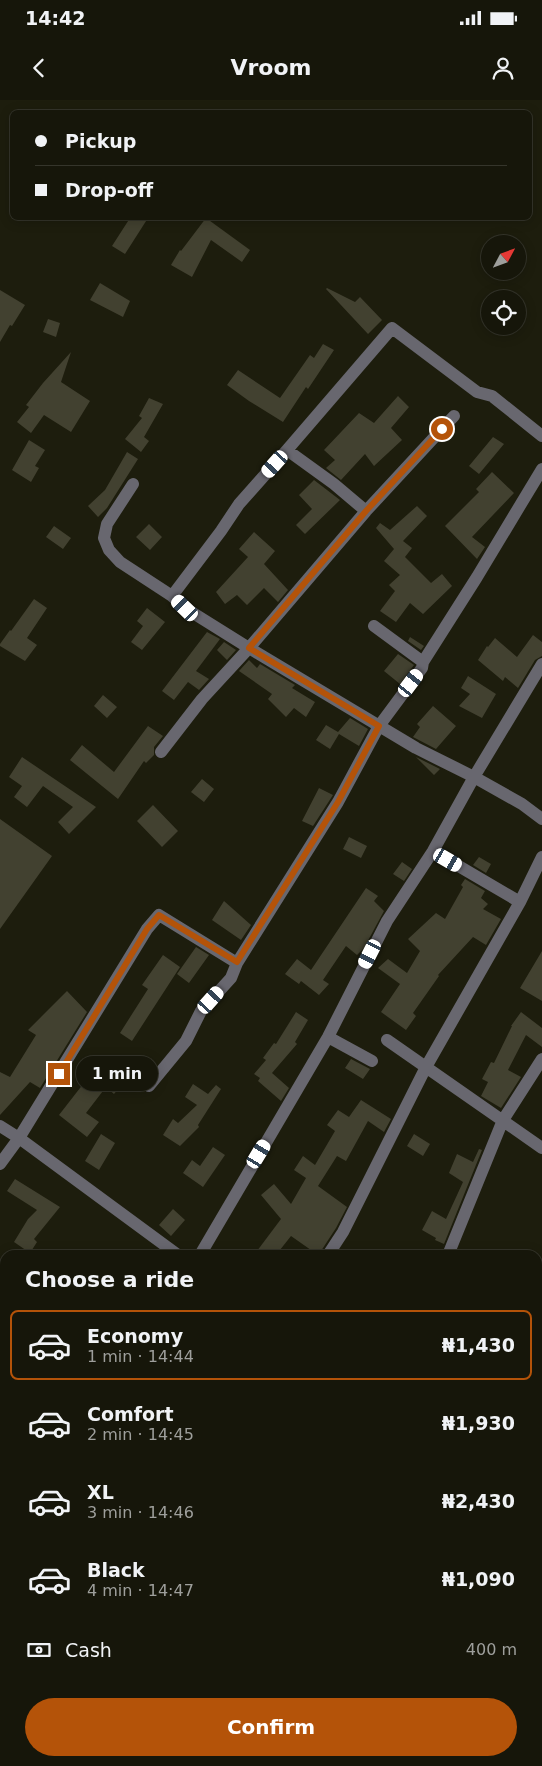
<!DOCTYPE html>
<meta charset="utf-8">
<style>
body{margin:0;font-family:"DejaVu Sans",sans-serif;background:#232318;color:#f1f3f6;height:100vh;display:flex;flex-direction:column;font-size:19px;white-space:nowrap}
*{box-sizing:border-box;margin:0}
p{font-size:16px;color:#9e9f9c}
.icon{flex:none;width:28px;height:28px;fill:none;stroke:currentColor;stroke-width:2;stroke-linecap:round;stroke-linejoin:round}
.map{position:relative;flex:1;overflow:hidden}
.side{position:absolute;left:0px;top:1150px;width:542px;height:516px;display:flex;flex-direction:column;background:#16160a;border-radius:15px 15px 0 0;box-shadow:0 2px 12px #0003,0 0 0 1px #35352b}
.side>*{flex:none}
.hud{position:absolute;left:10px;top:10px;width:522px;height:110px;border-radius:8px;box-shadow:0 2px 12px #0003,0 0 0 1px #35352b;display:grid;align-content:center;height:110px;padding:0 25px;background:#16160a}
.needle{width:32px;rotate:49deg}
.fabs{position:absolute;left:481px;top:135px;display:grid;gap:10px}
.fabs a{display:grid;place-items:center;width:45px;height:45px;border-radius:50%;background:#16160a;box-shadow:0 2px 12px #0003,0 0 0 1px #35352b;font-size:25px}
.end{position:absolute;width:22px;height:22px;margin:-11px;border:6px solid #b45309;background:#fff;box-shadow:0 0 0 2px #fff}
.from{border-radius:50%}
.bubble{position:absolute;height:35px;border-radius:18px;background:#16160a;box-shadow:0 2px 12px #0003,0 0 0 1px #35352b;font-size:16px;font-weight:700;line-height:35px;text-align:center}
.car{position:absolute;width:15px;height:30px;margin:-15px -8px;border-radius:6px;box-shadow:0 0 4px 1px #0007;background:linear-gradient(#fff 24%,#345 0 40%,#fff 0 76%,#345 0 86%,#fff 0)}
.hud b{display:flex;align-items:center;gap:18px;height:48px;font-size:19px}
.hud b+b{border-top:1px solid #35352b}
.hud i{width:12px;height:12px;background:#f1f3f6}
ul{padding:0;list-style:none}
li{display:flex;align-items:center;gap:15px;height:70px;margin:0 10px 8px;padding:0 15px;border:2px solid transparent;border-radius:8px}
li div{flex:1}
li b{display:block;font-size:19px}
li em{font-style:normal;font-weight:700}
li.on{border-color:#b45309}
li>.icon{width:45px;height:45px;stroke-width:1.5}
h2{padding:0 25px;font-size:22px;line-height:60px}
.pay{display:flex;align-items:center;gap:12px;height:55px;padding:0 25px;font-size:19px}
.pay p{margin-inline-start:auto}
.button{display:flex;gap:10px;margin-top:auto;padding:10px 25px}
.button a{flex:1;height:58px;border-radius:30px;background:#b45309;color:#fff;font-size:20px;font-weight:700;line-height:58px;text-align:center}
.status{display:flex;justify-content:space-between;align-items:center;height:35px;padding:0 25px;background:#16160a;direction:ltr}
.status svg{height:14px;fill:currentColor}
header{display:flex;justify-content:space-between;align-items:center;height:65px;padding:0 25px;background:#16160a;font-size:22px;font-weight:700}
.map>svg:first-child{display:block}
.water{fill:#332751}
.lines{fill:none;stroke-linecap:round;stroke-linejoin:round}
.stream{stroke:#332751;stroke-width:5}
.building{fill:#424130}
.path{stroke:#666658;stroke-width:3;stroke-dasharray:1 4;stroke-linecap:butt}
.minor{stroke:#68676f;stroke-width:12}
.route{stroke:#b45309;stroke-width:6}
</style>
<div class="status"><b>14:42</b><svg viewBox="0 0 49 12"><path d="M0 12V9h3v3zM5 12V6h3v6zM10 12V3h3v9zM15 12V0h3v12zM26 1h20v11H26zM47 4h2v5h-2z"/></svg></div>
<header><svg class="icon" aria-label="back" viewBox="0 0 24 24"><path d="M15 5l-7 7 7 7"/></svg>Vroom<svg class="icon" aria-label="person" viewBox="0 0 24 24"><circle cx="12" cy="8" r="4"/><path d="M4 21q1-7 8-7t8 7"/></svg></header>
<div class="map">
<svg width="542" height="1666" viewBox="0 0 542 1666">
<rect width="100%" height="100%" fill="#1d1d0d"/>
<path class="water" d="M0,1482L5,1484V1550L0,1547Z"/>
<g class="lines">
<path class="stream" d="M150,1661L155,1666"/>
</g>
<path class="building" d="M130,118H148L125,154L112,146Z
M206,118L250,150L242,162L211,140L192,177L171,165L180,150L181,151Z
M100,183L130,201L123,217L90,200Z
M327,188L355,202L360,197L382,220L368,234L326,189Z
M0,190L25,205L12,226L10,225L0,242Z
M48,219L60,223L56,237L43,232Z
M323,244L334,250L308,289L306,287L283,322L249,301L227,285L238,270L280,298L310,255L314,258Z
M71,252L61,282L90,301L71,332L44,315L31,333L17,322L29,307L26,305L43,283Z
M398,296L409,307L391,328L402,340L374,366L365,354L341,380L326,368L335,360L324,350L359,313L374,323Z
M149,298L163,304L144,337L149,341L141,352L125,339L142,318L139,316Z
M493,337L504,344L479,374L469,366Z
M29,340L45,350L35,366L39,368L31,382L12,370Z
M127,352L138,359L107,408L98,417L88,406L105,390Z
M492,372L514,393L472,437L485,447L477,459L445,426L479,392L476,389Z
M314,380L340,400L305,434L296,425L312,409L299,395Z
M417,406L427,416L403,441L412,448L405,457L431,483L442,474L452,486L423,514L410,503L396,522L380,511L395,491L389,485L400,475L384,461L394,449L376,428L380,423L390,430Z
M149,424L162,437L150,450L136,437Z
M54,426L71,438L63,449L46,437Z
M254,432L275,451L264,464L288,490L278,502L264,488L247,505L237,495L225,504L216,492L248,457L239,449Z
M34,499L47,508L27,538L37,545L25,561L0,546V544L10,530L11,531Z
M147,508L165,522L142,550L131,542L143,526L137,521Z
M207,532L220,539L196,571L209,579L199,590L188,582L174,600L162,591Z
M533,535L542,542V556L535,560L518,588L505,577L503,581L478,560L487,546L488,547L495,538L517,557Z
M410,537L424,546L421,550L408,541Z
M224,542L236,550L227,560L217,550Z
M398,554L414,565L400,584L384,571Z
M249,560L257,568L260,564L295,585L292,588L315,602L306,617L294,608L286,617L268,599L272,594L239,571Z
M468,576L496,594L482,618L459,606L470,594L461,588Z
M103,595L117,607L107,618L94,606Z
M433,606L456,626L436,649L413,637L420,627L417,624Z
M350,618L368,629L359,646L339,634L330,649L316,640L326,625L338,632Z
M148,626L163,636L154,647V655L146,663L144,661L118,699L70,660L82,645L114,672Z
M22,657L96,707L69,734L58,722L73,707L43,686L27,707L14,697L22,686L9,677Z
M416,657L440,669L434,675Z
M202,679L214,689L204,702L191,692Z
M319,688L333,695L313,726L302,721Z
M153,705L178,731L162,747L137,721Z
M0,719L52,756L0,829Z
M349,737L367,746L361,758L343,749Z
M479,757L491,764L486,773L473,765Z
M402,762L412,769L404,781L393,774Z
M465,779L485,791L481,798L488,804L483,809L501,819L486,845L473,837L438,875L439,876L413,913L416,916L406,930L381,912L400,884L378,868L388,859L407,873L420,851L408,839L436,813L445,819L463,787L461,785Z
M366,788L378,796L374,801L384,811L364,848L357,855L346,846L323,880L329,884L319,895L301,881L299,884L285,874L297,859L311,870Z
M224,801L251,825L241,840L212,820Z
M196,847L209,855L189,883L177,874Z
M542,851V901L520,888Z
M163,855L180,867L132,941L120,933L148,889L142,885Z
M67,891L87,912L40,988L30,982L0,1015V972L10,977L36,935L28,930Z
M296,912L308,920L295,942L297,944L272,973L289,988L281,1001L258,981L260,978L254,974L266,960L263,958L274,943L276,944Z
M521,912L542,928V947L526,935L508,970L521,977L501,1008L481,996L488,982L482,979L491,962L494,963L512,926H511Z
M126,956L137,966L114,994L106,987L86,1013L99,1022L87,1037L59,1015L87,979L96,957L117,967Z
M351,959L370,969L363,979L345,968Z
M193,984L208,994L216,985L221,989L198,1025L199,1027L180,1046L163,1035L173,1019L178,1023L197,1005L185,997Z
M361,1000L391,1019L384,1032L368,1021L346,1061L337,1056L318,1086L347,1107L336,1128L321,1151L318,1155L291,1136L276,1155H254L281,1119L261,1095L274,1084L291,1104L306,1078L294,1070L303,1056L315,1065L335,1031L327,1025L338,1010L349,1017Z
M101,1034L115,1043L99,1070L85,1061Z
M414,1034L430,1044L423,1056L407,1046Z
M213,1047L225,1055L203,1087L183,1073L192,1060L200,1066Z
M479,1049L482,1050L444,1144L435,1140L436,1138L422,1130L432,1111L446,1119L463,1082L449,1073L457,1054L473,1062Z
M15,1079L60,1107L34,1139L37,1142L30,1153L14,1142L28,1119L37,1110L7,1091Z
M173,1109L185,1120L171,1136L159,1125Z"/>
<g class="lines">
<path class="path" d="M538,1501L542,1492
M394,1666L398,1661"/>
<path class="minor" d="M287,350L334,384L366,411
M133,384L107,424L104,438L109,450L120,462L172,496L185,508L249,548L416,648L474,677L522,704L542,719
M172,496L221,431L239,404L287,350L392,228L477,292L492,296L542,336
M374,526L423,562
M161,652L202,599L249,548L366,411L454,316
M433,751L520,802
M328,937L372,961
M387,940L542,1048
M149,986L186,941L201,911L231,878L237,863L338,702L379,626L422,568L423,562L477,477L542,369
M0,1026L19,1038L178,1155
M0,1064L19,1038L147,829L159,815L237,863
M200,1155L328,937L387,821L433,751L474,677L542,564
M328,1155L343,1132L426,967L520,802L542,757
M448,1155L503,1020L542,959
M538,1237L542,1227
M538,1395L542,1398"/>
</g>
<g class="lines">
<path class="route" d="M59,974L147,829L159,815L237,862L338,702L379,626L249,548L366,411L442,329"/>
</g>
</svg>
<div class="fabs">
<a><svg class="needle" viewBox="-14 -14 28 28"><path d="M0-13l5 13h-10z" fill="#e53935"/><path d="M0 13l5-13h-10z" fill="#9e9f9c"/></svg></a>
<a><svg class="icon" aria-label="locate" viewBox="0 0 24 24"><circle cx="12" cy="12" r="6"/><path d="M12 2v4M12 18v4M2 12h4M18 12h4"/></svg></a>
</div>
<i class="end from" style="left:442px;top:329px"></i>
<i class="end" style="left:59px;top:974px"></i>
<div class="bubble" style="left:76px;top:956px;width:82px">1 min</div>
<i class="car" style="left:275px;top:364px;rotate:222deg"></i>
<i class="car" style="left:185px;top:508px;rotate:314deg"></i>
<i class="car" style="left:411px;top:583px;rotate:37deg"></i>
<i class="car" style="left:448px;top:760px;rotate:120deg"></i>
<i class="car" style="left:370px;top:854px;rotate:207deg"></i>
<i class="car" style="left:211px;top:900px;rotate:42deg"></i>
<i class="car" style="left:259px;top:1054px;rotate:31deg"></i>
<div class="hud">
<b><i class="from"></i>Pickup</b>
<b><i></i>Drop-off</b>
</div>
<section class="side">
<h2>Choose a ride</h2>
<ul>
<li class="on"><svg class="icon" aria-label="car" viewBox="0 0 24 24"><path d="M5 17H2v-5l4-1 3-4h7l3 4 3 1v5h-3M9 17h6M6 11h13"/><circle cx="7" cy="17" r="2"/><circle cx="17" cy="17" r="2"/></svg><div><b>Economy</b><p>1 min · 14:44</p></div><em>₦1,430</em></li>
<li><svg class="icon" aria-label="car" viewBox="0 0 24 24"><path d="M5 17H2v-5l4-1 3-4h7l3 4 3 1v5h-3M9 17h6M6 11h13"/><circle cx="7" cy="17" r="2"/><circle cx="17" cy="17" r="2"/></svg><div><b>Comfort</b><p>2 min · 14:45</p></div><em>₦1,930</em></li>
<li><svg class="icon" aria-label="car" viewBox="0 0 24 24"><path d="M5 17H2v-5l4-1 3-4h7l3 4 3 1v5h-3M9 17h6M6 11h13"/><circle cx="7" cy="17" r="2"/><circle cx="17" cy="17" r="2"/></svg><div><b>XL</b><p>3 min · 14:46</p></div><em>₦2,430</em></li>
<li><svg class="icon" aria-label="car" viewBox="0 0 24 24"><path d="M5 17H2v-5l4-1 3-4h7l3 4 3 1v5h-3M9 17h6M6 11h13"/><circle cx="7" cy="17" r="2"/><circle cx="17" cy="17" r="2"/></svg><div><b>Black</b><p>4 min · 14:47</p></div><em>₦1,090</em></li>
</ul>
<div class="pay"><svg class="icon" aria-label="cash" viewBox="0 0 24 24"><path d="M3 7h18v10H3z"/><circle cx="12" cy="12" r="2"/></svg>Cash<p>400 m</p></div>
<div class="button"><a>Confirm</a></div>
</section>
</div>
